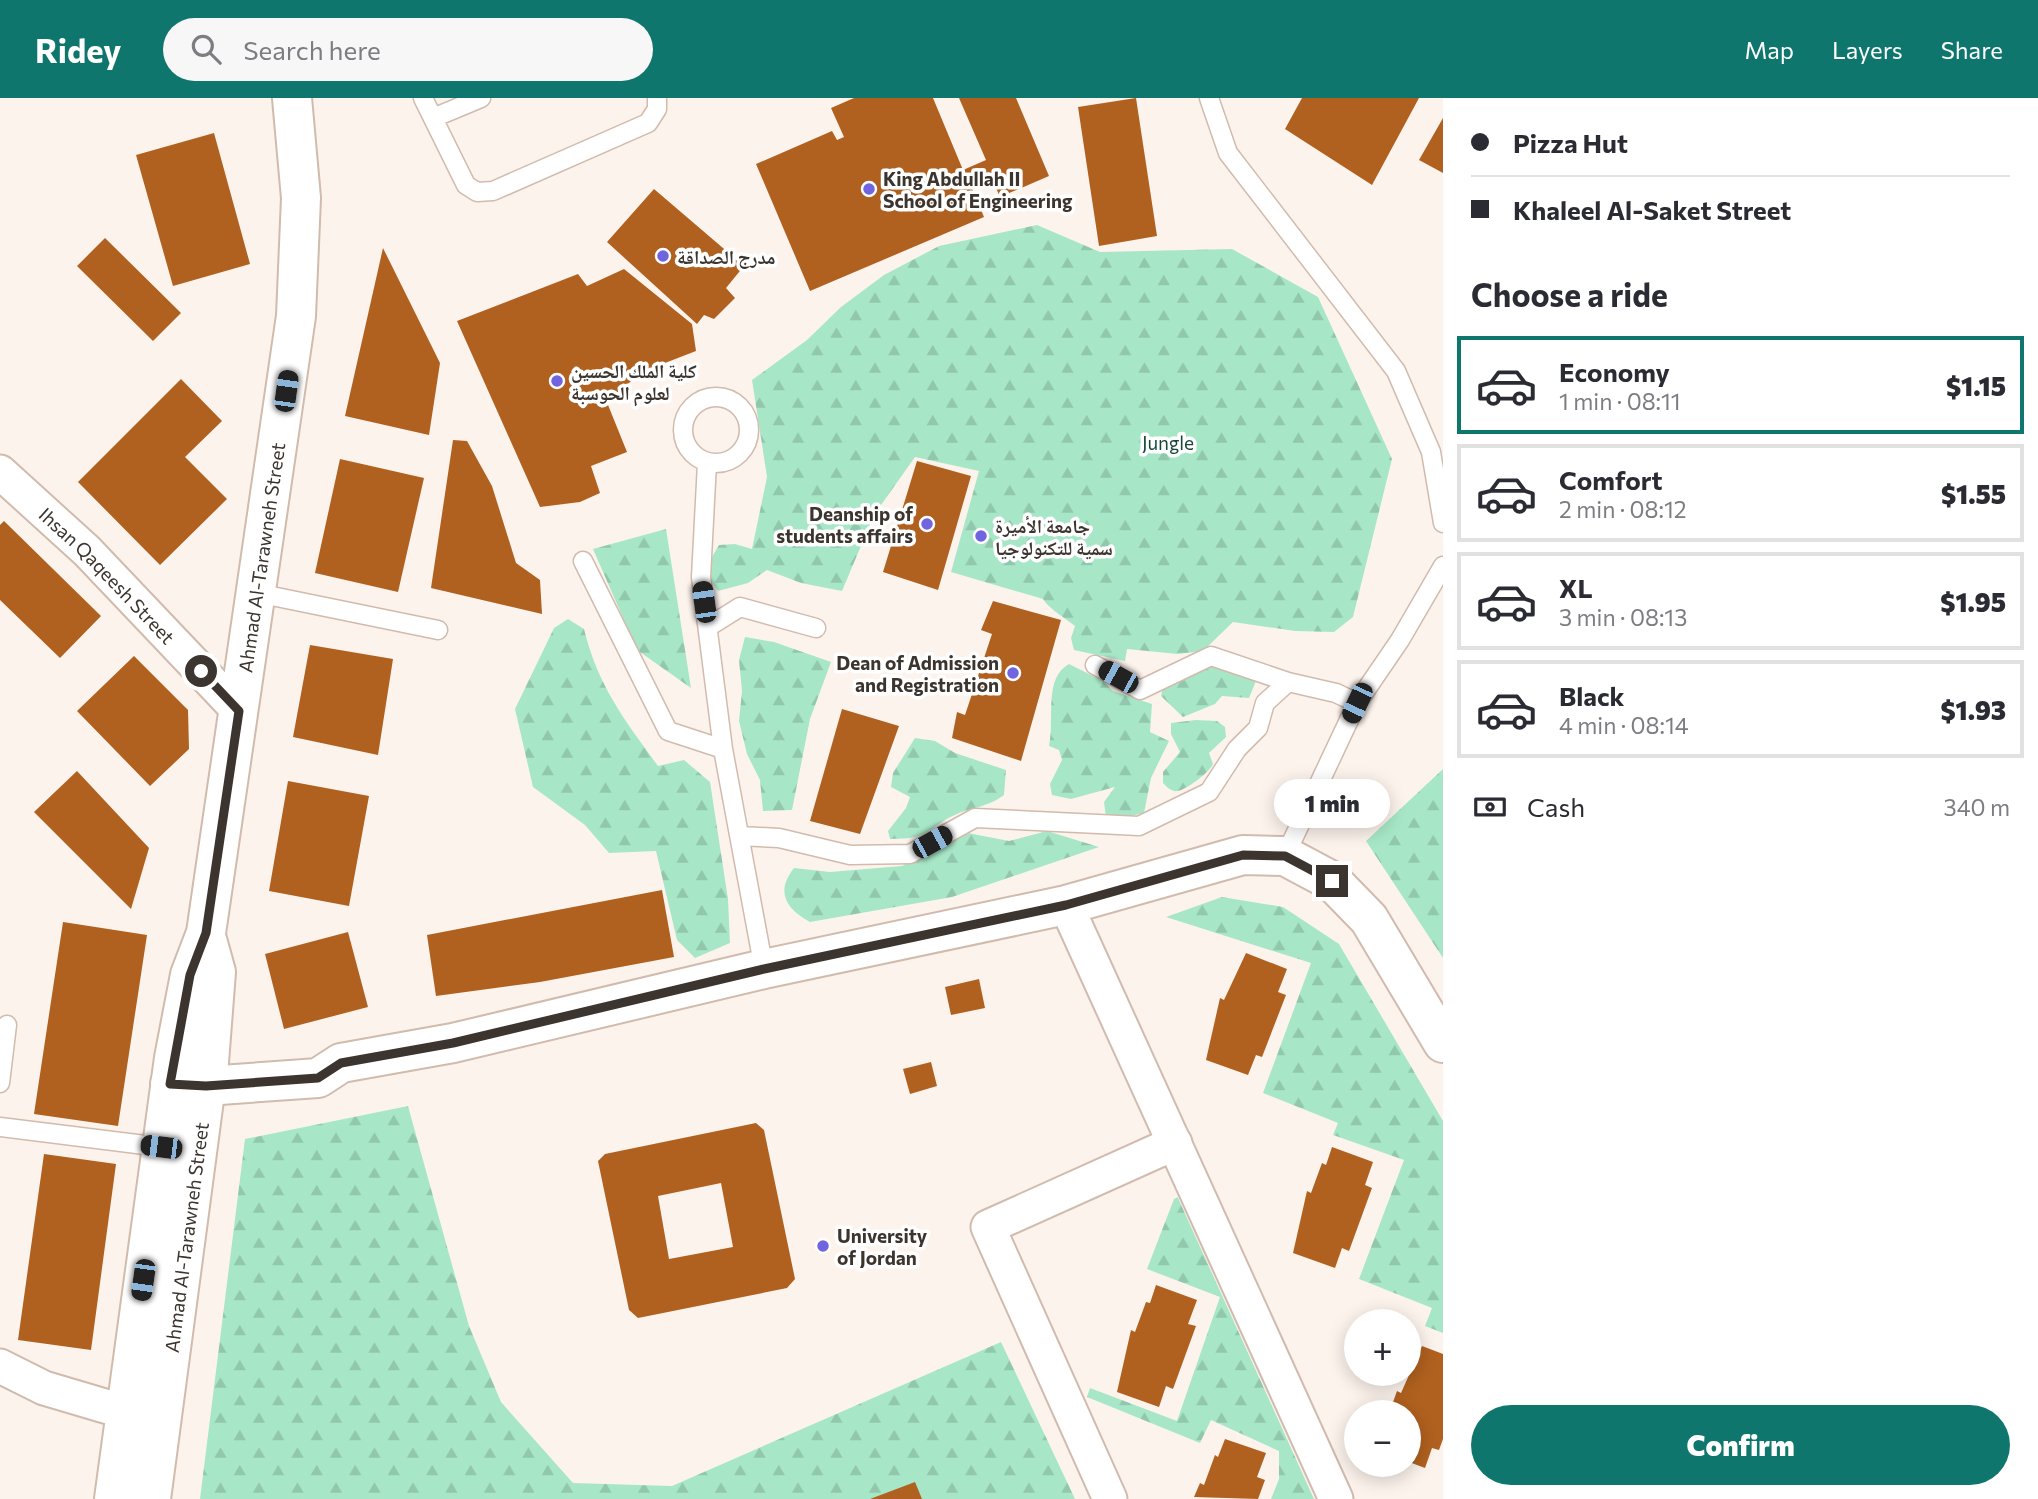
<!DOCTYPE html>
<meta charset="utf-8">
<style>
body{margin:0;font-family:Commissioner,"Noto Naskh Arabic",sans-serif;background:#f7f7f7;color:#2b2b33;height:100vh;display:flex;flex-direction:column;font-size:26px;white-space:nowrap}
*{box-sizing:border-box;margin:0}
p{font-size:23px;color:#7c7c81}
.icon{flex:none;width:38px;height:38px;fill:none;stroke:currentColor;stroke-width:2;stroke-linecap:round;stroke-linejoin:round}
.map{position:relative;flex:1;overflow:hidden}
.panel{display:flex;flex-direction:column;background:#fff;width:595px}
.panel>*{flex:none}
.hud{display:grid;align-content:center;height:154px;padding:0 28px;background:#fff}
.buttons{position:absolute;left:1344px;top:1211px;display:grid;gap:14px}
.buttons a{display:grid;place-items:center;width:77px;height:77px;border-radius:50%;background:#fff;box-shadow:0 4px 18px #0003;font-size:35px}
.end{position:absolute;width:32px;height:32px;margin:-16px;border:9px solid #3c342e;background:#fff;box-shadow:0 0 0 4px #fff}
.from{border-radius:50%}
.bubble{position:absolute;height:49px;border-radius:24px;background:#fff;box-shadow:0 4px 18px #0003;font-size:23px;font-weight:800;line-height:49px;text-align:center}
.car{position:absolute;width:21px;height:42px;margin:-21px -10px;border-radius:9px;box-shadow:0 0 5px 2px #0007;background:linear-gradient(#222 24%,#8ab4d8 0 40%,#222 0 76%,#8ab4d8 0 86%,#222 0)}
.hud b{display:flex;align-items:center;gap:24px;height:66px;font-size:26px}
.hud b+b{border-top:2px solid #e1e1e2}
.hud i{width:18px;height:18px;background:#2b2b33}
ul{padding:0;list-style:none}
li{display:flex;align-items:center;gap:21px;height:98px;margin:0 14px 10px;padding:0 14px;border:4px solid #e1e1e2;border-radius:0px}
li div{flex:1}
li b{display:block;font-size:26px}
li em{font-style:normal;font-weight:800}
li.selected{border-color:#0f766e}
li>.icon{width:63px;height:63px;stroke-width:1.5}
h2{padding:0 28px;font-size:32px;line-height:84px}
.pay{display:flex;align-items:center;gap:18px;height:77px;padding:0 28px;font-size:26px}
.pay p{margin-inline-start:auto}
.primary-button{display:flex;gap:14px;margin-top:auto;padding:14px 28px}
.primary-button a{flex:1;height:80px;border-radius:42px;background:#0f766e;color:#fff;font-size:28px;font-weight:800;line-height:80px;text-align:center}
header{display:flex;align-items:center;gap:42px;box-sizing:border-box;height:98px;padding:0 35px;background:#0f766e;color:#fff}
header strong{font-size:33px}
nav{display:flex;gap:38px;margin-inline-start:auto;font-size:24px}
.search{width:490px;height:63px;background:#f7f7f7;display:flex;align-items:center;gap:18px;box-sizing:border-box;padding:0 24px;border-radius:38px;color:#7c7c81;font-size:26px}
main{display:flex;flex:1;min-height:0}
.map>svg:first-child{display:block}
.forest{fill:url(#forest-firs)}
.building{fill:#b0611f;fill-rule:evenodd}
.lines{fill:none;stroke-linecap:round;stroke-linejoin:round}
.lane-casing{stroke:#d1bbad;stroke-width:21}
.street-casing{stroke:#d1bbad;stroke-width:37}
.secondary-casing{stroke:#d1bbad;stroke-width:42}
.lane{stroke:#fff;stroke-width:18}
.street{stroke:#fff;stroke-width:33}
.secondary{stroke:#fff;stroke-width:38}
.route{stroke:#3c342e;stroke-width:9}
.poi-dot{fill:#7165df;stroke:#fff;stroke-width:2.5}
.labels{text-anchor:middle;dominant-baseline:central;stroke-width:7;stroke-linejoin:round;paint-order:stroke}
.poi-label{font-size:19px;font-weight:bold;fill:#3c342e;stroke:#fff;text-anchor:start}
.park-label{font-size:19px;fill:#184835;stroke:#fff}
.street-label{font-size:19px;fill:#3c342e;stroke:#fff}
</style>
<header>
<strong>Ridey</strong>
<div class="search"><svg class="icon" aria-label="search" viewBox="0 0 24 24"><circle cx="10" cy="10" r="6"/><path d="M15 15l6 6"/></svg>Search here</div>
<nav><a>Map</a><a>Layers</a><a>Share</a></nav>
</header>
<main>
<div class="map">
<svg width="1443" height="1401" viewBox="0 0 1443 1401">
<defs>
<pattern id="forest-firs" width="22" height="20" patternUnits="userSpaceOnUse" patternTransform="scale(1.75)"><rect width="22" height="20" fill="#a7e7c8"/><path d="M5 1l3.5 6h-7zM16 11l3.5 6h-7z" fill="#91c7ac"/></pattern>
</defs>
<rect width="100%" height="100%" fill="#fdf3ed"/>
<path class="forest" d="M1037,127L1100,154L1232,151L1318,199L1392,361L1353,519L1334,534L1295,533L1233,524L1203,553L1178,556L1127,551L1125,563L1074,552L1071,540L1075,528C1065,520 1049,511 1043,501L951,474L979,373L915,359L874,417L842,493L801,485L767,472L748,485L718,493C705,476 708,464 719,447L735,446L752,451L767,379L752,282L807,242L841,209L884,177L939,148Z
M666,431L691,590L637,552L593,451Z
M568,521L584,531C598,588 624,621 658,668L684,662L710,684L728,801L730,845L695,860L677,842L656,753L609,755L585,727L533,689L515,611L554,530Z
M745,539L774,544L831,564L810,621L792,712L763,713L760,682L747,656L739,623L742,593L739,562Z
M1187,561L1258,578L1249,600L1222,598L1215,606L1183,619L1161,598L1165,578Z
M1069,566L1103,583L1113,593L1152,606L1150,634L1169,643L1151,680L1144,715L1120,720L1106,719L1104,704L1115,689L1071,701L1052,697L1050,686L1062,662L1059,652L1049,648C1055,621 1043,580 1069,566Z
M1196,622L1217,623L1225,629L1226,639L1209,655L1213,666C1209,675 1187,691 1178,693C1171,694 1167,689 1163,685V674L1180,654L1171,636V625Z
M915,640L935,643L955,655L1006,672L1004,697C986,710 975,708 957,716C925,730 933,741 890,741L888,733L906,710L910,699L891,689L893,675Z
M1443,671V860L1366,743Z
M1047,733L1099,749L952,799L810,824C786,811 775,794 794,770L830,774L902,768L968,735L1009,743Z
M1222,799L1283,809L1339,846L1443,1023V1235L1425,1228L1432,1210L1359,1181L1404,1062L1333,1037L1338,1025L1263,995L1311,865L1166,819Z
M408,1008L469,1228L501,1304L573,1385L672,1388L1001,1244L1075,1401H200L245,1041Z
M1178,1099V1100L1314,1401H1271L1279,1381V1353L1211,1322L1200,1345L1087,1299L1090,1290L1177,1323L1220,1199L1147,1171L1174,1101Z"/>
<path class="building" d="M854,0H933L963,72L986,62L959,0H1016L1049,78L1000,99L989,74L969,83L984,119L810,193L756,66L832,33L837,42L844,39L831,10Z
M1136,0L1157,138L1099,148L1078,9Z
M1302,0H1419L1372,87L1285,31Z
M1443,20V75L1419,62Z
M214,35L250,166L173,188L136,57Z
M654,91L744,168L726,190L735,200L714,221L704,217L697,226L607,144Z
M105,140L181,215L153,243L77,168Z
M383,150L440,265L429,337L345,318Z
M624,171L692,226L696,253L639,275L622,292L606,302L627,354L591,368L600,395L580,404L540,409L457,223L578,176L587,188Z
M181,281L222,323L185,359L227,401L160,467L78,384Z
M453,342L467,343L492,388L516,465L540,482L542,516L431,490Z
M340,361L424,380L398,494L315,475Z
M917,363L971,378L938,492L883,474Z
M4,423L101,518L60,560L0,502V427Z
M993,503L1061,522L1021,663L952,640L957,614L965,617L992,536L981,532Z
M310,547L393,561L378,657L293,639Z
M134,558L188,612L189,651L150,688L77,613Z
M842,611L899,628L860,736L810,723Z
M77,673L149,750L131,811L34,714Z
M288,683L369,698L349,808L269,793Z
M662,792L674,859L540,884L436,898L427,837Z
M63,824L147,837L118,1028L34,1016Z
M348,834L368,909L284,931L265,856Z
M1246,855L1287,871L1278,894L1286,897L1262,959L1256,957L1248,977L1206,962L1220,900L1224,902Z
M979,881L985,910L951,917L945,889Z
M931,964L937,988L910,996L903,971Z
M756,1025L764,1032L795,1181L787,1190L638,1220L629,1212L598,1063L605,1056ZM721,1085L733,1149L669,1161L658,1098Z
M1332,1049L1373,1064L1365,1087L1372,1090L1349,1153L1342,1150L1335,1170L1293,1155L1307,1093L1311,1095L1322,1065L1326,1067Z
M44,1056L116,1066L91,1252L18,1242Z
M1156,1187L1197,1202L1188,1226L1196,1228L1173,1291L1166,1288L1159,1309L1117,1294L1131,1232L1135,1234L1146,1204L1150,1205Z
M1422,1248L1443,1256V1341L1439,1352L1432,1350L1425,1370L1409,1364V1314H1393L1395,1308L1392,1307L1397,1293L1401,1295Z
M1225,1341L1266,1355L1257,1379L1265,1382L1258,1401L1194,1399L1200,1385L1204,1387L1215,1357L1218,1359Z
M915,1384L922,1401H870Z"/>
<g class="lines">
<defs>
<path id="lane" d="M423,0L466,87L477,94L493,93L648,25L657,11V0
M1209,0L1228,55L1396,273L1431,354L1443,425
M433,20L481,0
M683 332a33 33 0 1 1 66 0a33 33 0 1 1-66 0Z
M707,365L701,479L723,651L764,871
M583,463L668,633L723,651
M257,495L438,532
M708,529L740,509L816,530
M1095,567L1140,592L1211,558L1288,584
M740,738L779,740L850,757L910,756L975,720L1139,728L1209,694L1237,651L1258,630L1265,605L1288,584L1336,595L1357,605
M1285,758L1357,605L1400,542L1443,468
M0,985L7,927
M0,1029L161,1049"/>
<g id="street">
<path id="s1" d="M0,374L87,453L239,613"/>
<path d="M1066,807L1336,1401"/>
<path d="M0,1268L44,1290L125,1314"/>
<path d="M1110,1401L988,1129L1175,1045"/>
</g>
<g id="secondary">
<path d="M170,986L206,988L318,980L341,965L453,945L764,871L1066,807L1243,757L1285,758L1332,783L1369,821L1443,945"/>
<path id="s2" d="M114,1401L174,960L190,877L206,835L296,218L301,100L292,0"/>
<path id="s3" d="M151,1401L209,964L216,874L206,838"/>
</g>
</defs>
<use href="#lane" class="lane-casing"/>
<use href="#street" class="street-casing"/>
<use href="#secondary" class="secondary-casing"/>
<use href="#lane" class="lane"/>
<use href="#street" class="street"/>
<use href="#secondary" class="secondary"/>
</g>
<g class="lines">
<path class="route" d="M201,573L239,613L206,835L190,877L170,986L206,988L318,980L341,965L453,945L764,871L1066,807L1243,757L1285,758L1332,783"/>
</g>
<g class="poi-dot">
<circle cx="869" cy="91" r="7"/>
<circle cx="663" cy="158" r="7"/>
<circle cx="557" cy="283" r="7"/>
<circle cx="927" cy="426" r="7"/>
<circle cx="981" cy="438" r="7"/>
<circle cx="1013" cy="575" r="7"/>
<circle cx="823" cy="1148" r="7"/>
</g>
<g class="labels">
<g class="poi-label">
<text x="883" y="80">King Abdullah II<tspan x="883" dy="22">School of Engineering</tspan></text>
<text x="677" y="158">مدرج الصداقة</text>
<text x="571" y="272">كلية الملك الحسين<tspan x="571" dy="22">لعلوم الحوسبة</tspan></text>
<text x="913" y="415" text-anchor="end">Deanship of<tspan x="913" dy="22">students affairs</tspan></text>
<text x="995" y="427">جامعة الأميرة<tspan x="995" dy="22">سمية للتكنولوجيا</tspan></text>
<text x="999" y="564" text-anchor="end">Dean of Admission<tspan x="999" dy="22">and Registration</tspan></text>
<text x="837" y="1137">University<tspan x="837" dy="22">of Jordan</tspan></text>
</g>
<g class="park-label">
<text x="1168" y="344">Jungle</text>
</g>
<g class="street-label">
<text stroke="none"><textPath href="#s2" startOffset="954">Ahmad Al-Tarawneh Street</textPath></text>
<text stroke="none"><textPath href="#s1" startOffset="149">Ihsan Qaqeesh Street</textPath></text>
<text stroke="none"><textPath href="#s3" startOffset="264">Ahmad Al-Tarawneh Street</textPath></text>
</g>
</g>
</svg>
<div class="buttons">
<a>+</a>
<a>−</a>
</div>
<i class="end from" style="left:201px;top:573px"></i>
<i class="end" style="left:1332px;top:783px"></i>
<div class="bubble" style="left:1274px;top:681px;width:116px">1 min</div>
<i class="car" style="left:286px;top:293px;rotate:8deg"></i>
<i class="car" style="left:704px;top:504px;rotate:352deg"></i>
<i class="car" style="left:1118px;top:579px;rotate:299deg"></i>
<i class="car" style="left:1357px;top:605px;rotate:205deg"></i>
<i class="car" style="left:932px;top:744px;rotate:61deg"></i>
<i class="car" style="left:161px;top:1049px;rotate:277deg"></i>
<i class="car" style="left:143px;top:1182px;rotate:188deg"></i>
</div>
<section class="panel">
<div class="hud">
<b><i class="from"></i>Pizza Hut</b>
<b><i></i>Khaleel Al-Saket Street</b>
</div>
<h2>Choose a ride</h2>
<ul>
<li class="selected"><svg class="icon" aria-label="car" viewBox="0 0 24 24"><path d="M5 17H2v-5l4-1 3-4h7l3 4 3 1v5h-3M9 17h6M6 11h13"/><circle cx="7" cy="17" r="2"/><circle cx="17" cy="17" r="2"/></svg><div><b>Economy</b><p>1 min · 08:11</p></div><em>$1.15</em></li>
<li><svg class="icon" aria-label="car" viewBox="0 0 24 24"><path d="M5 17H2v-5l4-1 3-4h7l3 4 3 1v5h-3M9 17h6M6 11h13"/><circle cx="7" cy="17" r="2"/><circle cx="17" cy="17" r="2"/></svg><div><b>Comfort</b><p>2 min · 08:12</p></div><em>$1.55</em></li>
<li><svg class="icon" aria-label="car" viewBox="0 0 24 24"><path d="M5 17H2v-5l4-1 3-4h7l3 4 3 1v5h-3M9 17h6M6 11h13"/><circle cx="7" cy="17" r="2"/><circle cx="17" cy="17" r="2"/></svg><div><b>XL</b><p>3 min · 08:13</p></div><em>$1.95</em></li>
<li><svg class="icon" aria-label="car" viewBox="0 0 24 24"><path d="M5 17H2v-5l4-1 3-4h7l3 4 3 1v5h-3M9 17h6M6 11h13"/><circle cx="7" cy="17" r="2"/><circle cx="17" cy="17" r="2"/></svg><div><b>Black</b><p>4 min · 08:14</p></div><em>$1.93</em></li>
</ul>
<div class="pay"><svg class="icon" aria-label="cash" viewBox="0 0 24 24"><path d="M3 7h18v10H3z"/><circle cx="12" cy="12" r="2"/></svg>Cash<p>340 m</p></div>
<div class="primary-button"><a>Confirm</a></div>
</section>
</main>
